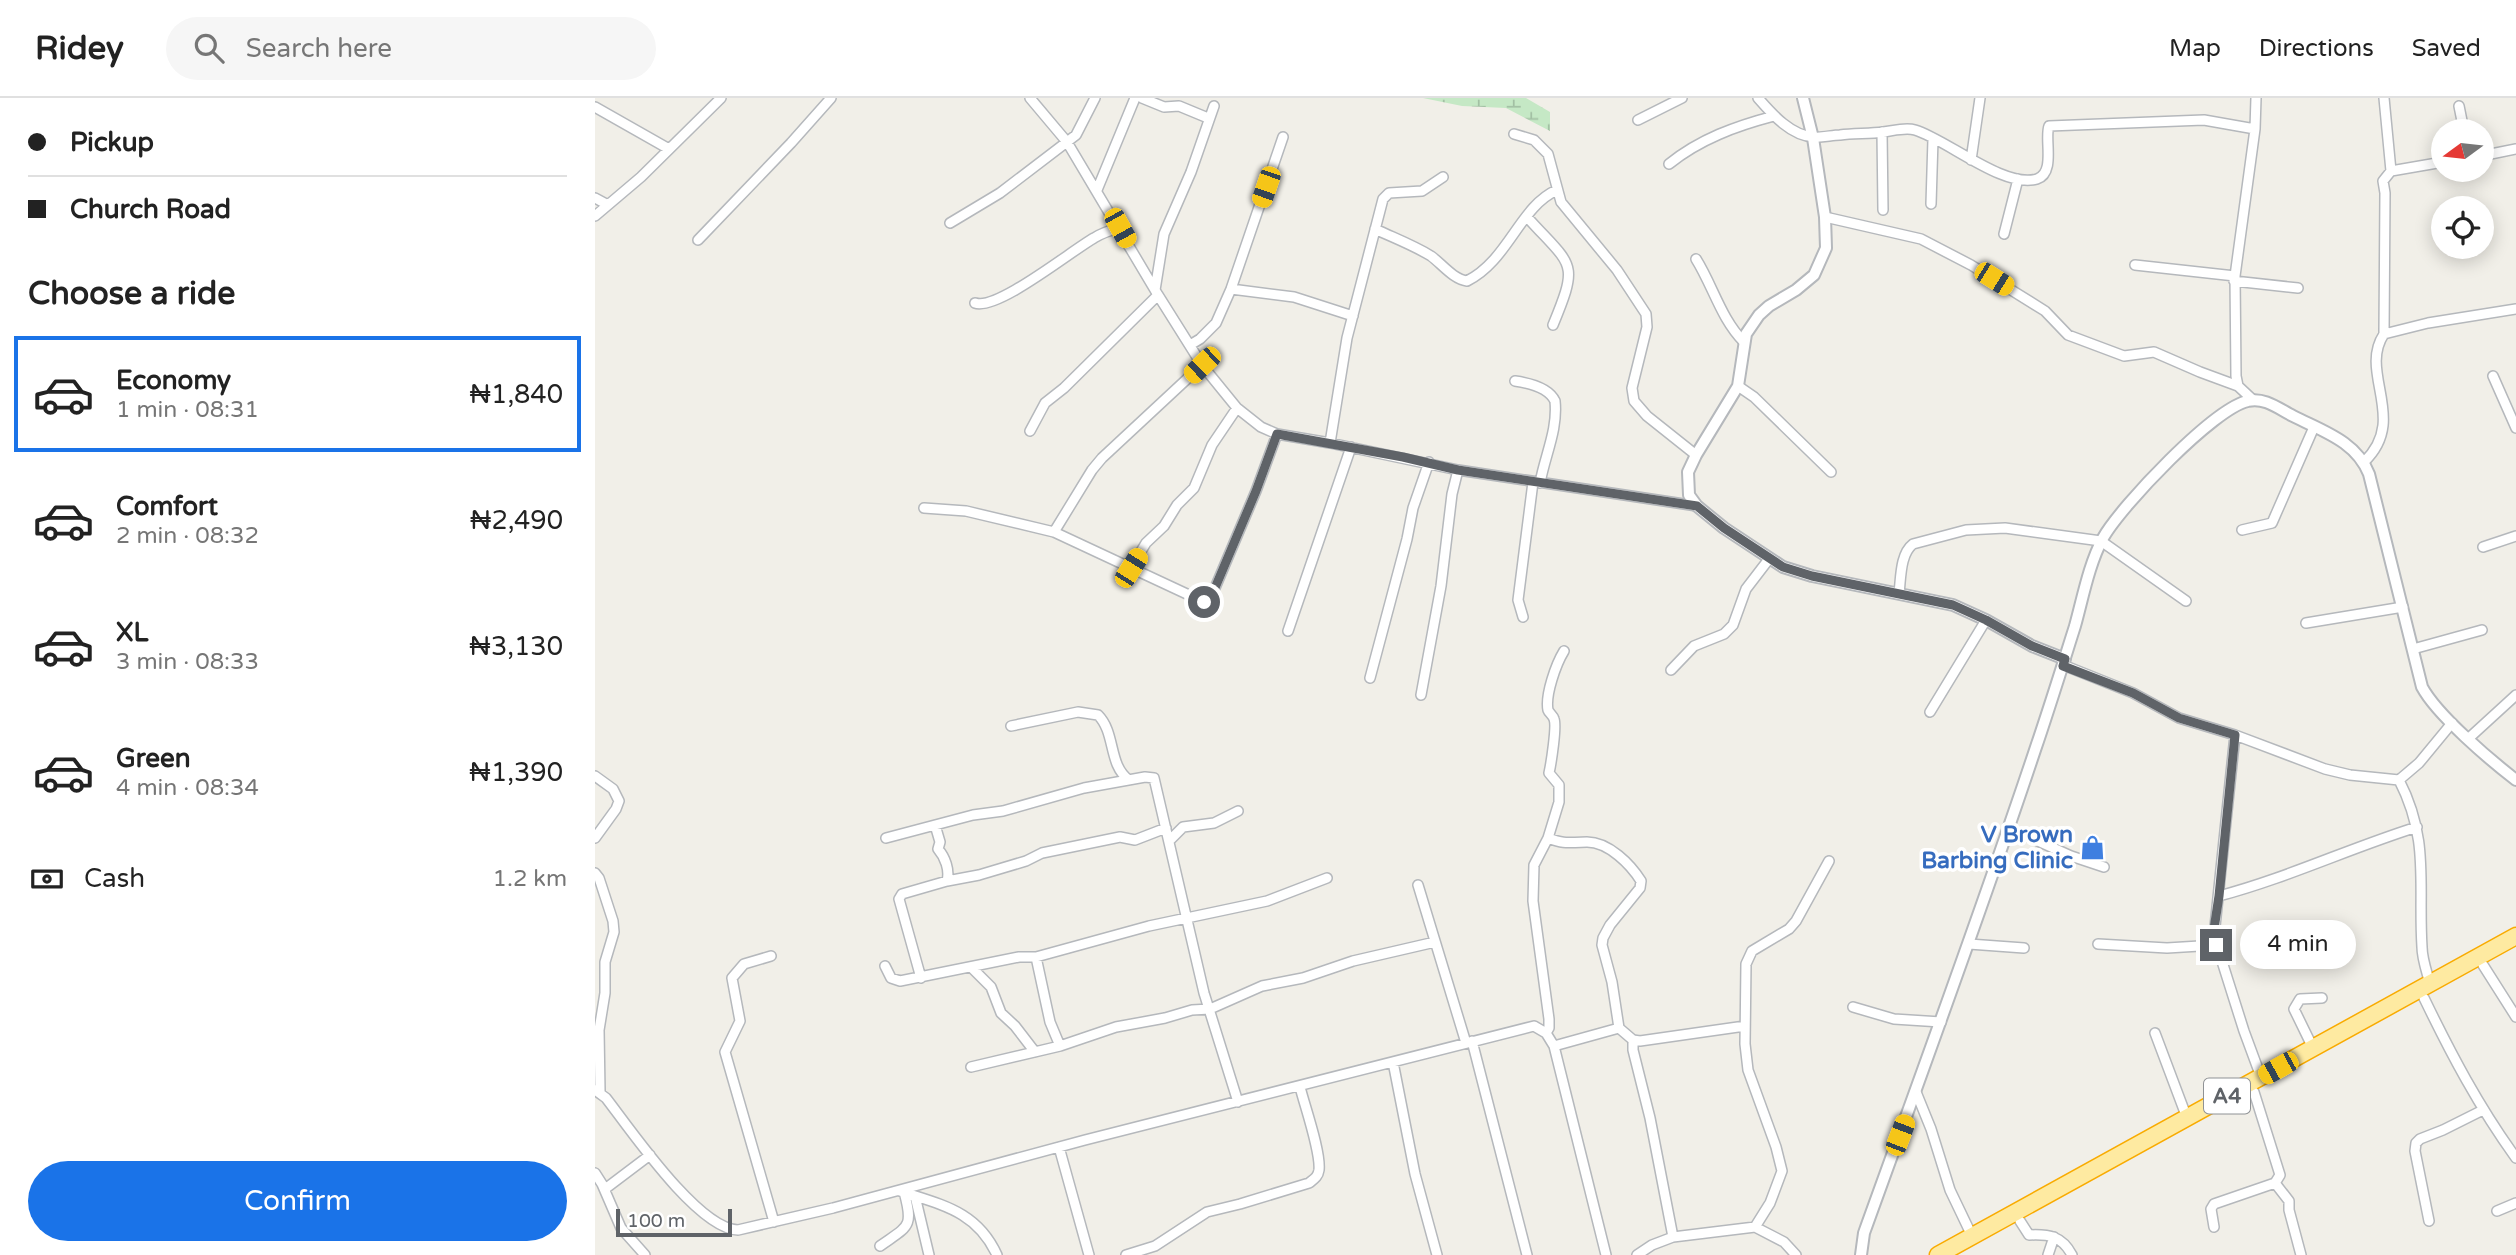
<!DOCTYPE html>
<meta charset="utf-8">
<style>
body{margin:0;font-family:"Varela Round",sans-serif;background:#f6f6f6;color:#222;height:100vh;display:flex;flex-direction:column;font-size:26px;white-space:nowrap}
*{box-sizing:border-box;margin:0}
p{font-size:23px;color:#767676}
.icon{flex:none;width:38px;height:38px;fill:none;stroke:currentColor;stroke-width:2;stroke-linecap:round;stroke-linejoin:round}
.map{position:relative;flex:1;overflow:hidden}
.side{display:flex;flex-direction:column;background:#fff;width:595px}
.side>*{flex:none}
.hud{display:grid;align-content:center;height:154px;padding:0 28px;background:#fff}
.needle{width:46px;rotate:255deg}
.fabs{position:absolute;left:1836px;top:21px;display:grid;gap:14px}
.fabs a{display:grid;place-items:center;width:63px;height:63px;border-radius:50%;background:#fff;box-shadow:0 4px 18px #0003;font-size:35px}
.scale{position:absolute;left:21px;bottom:18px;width:116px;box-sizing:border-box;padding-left:7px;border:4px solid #5f6368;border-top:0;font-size:19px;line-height:24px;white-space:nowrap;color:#5f6368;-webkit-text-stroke:5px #fff;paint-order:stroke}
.end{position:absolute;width:32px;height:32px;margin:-16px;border:9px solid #5f6368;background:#fff;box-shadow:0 0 0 4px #fff}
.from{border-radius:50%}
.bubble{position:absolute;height:49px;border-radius:24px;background:#fff;box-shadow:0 4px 18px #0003;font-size:23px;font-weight:600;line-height:49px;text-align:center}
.car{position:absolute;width:21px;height:42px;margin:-21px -10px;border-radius:9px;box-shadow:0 0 5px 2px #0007;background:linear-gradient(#f5c518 24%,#345 0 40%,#f5c518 0 76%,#345 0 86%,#f5c518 0)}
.hud b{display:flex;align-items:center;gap:24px;height:66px;font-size:26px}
.hud b+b{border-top:2px solid #e0e0e0}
.hud i{width:18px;height:18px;background:#222}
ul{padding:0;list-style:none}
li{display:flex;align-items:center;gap:21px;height:116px;margin:0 14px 10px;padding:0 14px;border:4px solid transparent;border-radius:0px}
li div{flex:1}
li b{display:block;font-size:26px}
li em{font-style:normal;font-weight:600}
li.active{border-color:#1a73e8}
li>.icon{width:63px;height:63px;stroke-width:1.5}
h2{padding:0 28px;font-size:32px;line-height:84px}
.pay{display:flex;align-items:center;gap:18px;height:77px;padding:0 28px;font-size:26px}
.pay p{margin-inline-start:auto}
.cta{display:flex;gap:14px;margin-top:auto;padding:14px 28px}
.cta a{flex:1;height:80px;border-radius:42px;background:#1a73e8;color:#fff;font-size:28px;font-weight:600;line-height:80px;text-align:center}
header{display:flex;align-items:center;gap:42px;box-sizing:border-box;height:98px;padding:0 35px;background:#fff;border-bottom:2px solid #e0e0e0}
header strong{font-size:33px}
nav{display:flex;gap:38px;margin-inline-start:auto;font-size:24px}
.search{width:490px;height:63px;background:#f6f6f6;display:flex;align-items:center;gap:18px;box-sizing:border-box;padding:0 24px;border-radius:38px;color:#767676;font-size:26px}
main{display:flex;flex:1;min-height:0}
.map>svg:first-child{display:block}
.wetland{fill:url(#wetland-marsh)}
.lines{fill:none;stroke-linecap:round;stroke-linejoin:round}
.minor-casing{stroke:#b5b8bc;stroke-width:12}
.tertiary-casing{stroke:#b5b8bc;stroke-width:14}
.trunk-casing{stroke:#f9ab00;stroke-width:19}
.minor{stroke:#fff;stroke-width:9}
.tertiary{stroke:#fff;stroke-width:10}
.trunk{stroke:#feeaa1;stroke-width:16}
.route{stroke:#5f6368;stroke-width:9}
.labels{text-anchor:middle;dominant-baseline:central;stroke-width:7;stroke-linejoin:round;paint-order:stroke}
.shield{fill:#fff;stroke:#8f9295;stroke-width:2}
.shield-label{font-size:21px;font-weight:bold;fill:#5f6368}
.shop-label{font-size:23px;font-weight:bold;fill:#366cbe;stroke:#fff;text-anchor:end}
</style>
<header>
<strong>Ridey</strong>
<div class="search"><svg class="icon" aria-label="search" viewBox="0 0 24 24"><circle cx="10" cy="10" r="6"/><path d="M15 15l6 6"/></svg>Search here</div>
<nav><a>Map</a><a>Directions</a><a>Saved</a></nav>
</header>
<main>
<section class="side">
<div class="hud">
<b><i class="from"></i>Pickup</b>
<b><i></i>Church Road</b>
</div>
<h2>Choose a ride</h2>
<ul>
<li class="active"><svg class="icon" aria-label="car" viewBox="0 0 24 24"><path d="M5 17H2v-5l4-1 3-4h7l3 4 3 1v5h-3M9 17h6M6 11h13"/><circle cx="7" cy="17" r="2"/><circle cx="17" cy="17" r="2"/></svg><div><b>Economy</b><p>1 min · 08:31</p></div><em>₦1,840</em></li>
<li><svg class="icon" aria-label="car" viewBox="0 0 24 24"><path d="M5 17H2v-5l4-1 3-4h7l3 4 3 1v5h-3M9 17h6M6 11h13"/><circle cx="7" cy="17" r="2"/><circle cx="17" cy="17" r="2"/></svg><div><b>Comfort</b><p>2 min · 08:32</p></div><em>₦2,490</em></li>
<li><svg class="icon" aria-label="car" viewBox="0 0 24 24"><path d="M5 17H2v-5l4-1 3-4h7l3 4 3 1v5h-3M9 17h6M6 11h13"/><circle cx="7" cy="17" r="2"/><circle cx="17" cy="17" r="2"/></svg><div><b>XL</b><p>3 min · 08:33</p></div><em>₦3,130</em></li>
<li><svg class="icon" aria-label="car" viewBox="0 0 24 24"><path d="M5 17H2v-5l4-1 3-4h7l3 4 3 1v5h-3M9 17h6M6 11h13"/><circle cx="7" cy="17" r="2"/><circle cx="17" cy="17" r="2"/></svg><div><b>Green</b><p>4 min · 08:34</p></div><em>₦1,390</em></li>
</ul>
<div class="pay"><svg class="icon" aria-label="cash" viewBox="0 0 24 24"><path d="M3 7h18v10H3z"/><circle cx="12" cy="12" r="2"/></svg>Cash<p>1.2 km</p></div>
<div class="cta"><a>Confirm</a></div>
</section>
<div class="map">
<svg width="1921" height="1157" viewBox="0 0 1921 1157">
<defs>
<pattern id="wetland-marsh" width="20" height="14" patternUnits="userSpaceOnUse" patternTransform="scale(1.75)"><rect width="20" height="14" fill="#c5e8c5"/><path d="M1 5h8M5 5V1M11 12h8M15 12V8" fill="none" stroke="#a3c0a4"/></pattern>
</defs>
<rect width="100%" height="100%" fill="#f1efe8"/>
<path class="wetland" d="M828,0H931L955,14V33L911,10L867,8Z"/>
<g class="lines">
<defs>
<path id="minor" d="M435,0L472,44L563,197L607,267L642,310L666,329L682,336L735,345L863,372L1102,408
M547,0L569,9L584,8L613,20
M1163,0C1177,16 1196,38 1219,39C1227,40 1237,37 1245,37C1259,35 1274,36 1288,34C1298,33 1310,29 1320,32C1351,41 1409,91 1442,81C1461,75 1449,40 1454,28L1609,22L1660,31
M1789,0L1796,73
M1864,8L1869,33
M0,9L74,51
M1043,22L1087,0
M1287,34L1288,112
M919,36L939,42L953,56L966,104L1022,172L1051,216L1052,229L1037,290L1039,303L1052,318L1101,357
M1886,58L1921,51
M1376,62L1385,0
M1074,66C1105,41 1141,28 1179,18
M502,92L540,0
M0,100L13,107
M1336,106L1338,41
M0,118L46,79L126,0
M932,119C977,169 985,162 958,227
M1230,119L1326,141L1376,167L1450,213L1473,237L1529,258L1559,254L1605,274L1643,288
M355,125L405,95L481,37L500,0
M780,131C799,140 818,147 836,158C847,166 858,181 872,183C913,163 925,108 962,92
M1409,136L1423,81
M103,142L196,45L236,0
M1101,161C1118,188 1126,221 1149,244
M1540,167L1640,178
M1639,183L1703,190
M636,191L699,199L758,218
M560,192L569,136L596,74L619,8
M380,205C402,213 476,153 499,140C507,135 516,132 525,130
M1789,236L1833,225L1921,211
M595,247L605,241L621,225L636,191L688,39
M1898,278L1921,330
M920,283C934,285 954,290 960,303C963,332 950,357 945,385
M1143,288L1159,299L1236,374
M1658,302L1643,288L1641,278L1640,178L1660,31L1661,0
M435,333L450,305L469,290L563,197
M735,345L752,240L788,101L794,95L827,93L848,79
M1769,364C1814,321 1763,275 1789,236L1790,95L1788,83L1796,73L1848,64
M329,410L371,413L459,434L609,504L617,497L661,393L682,336
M1647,432L1677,425L1719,329
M459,434L497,372L507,360L607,267
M1888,449L1921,438
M536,470L551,445L569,428L582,407L599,390L617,347L642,310
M1304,495C1306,480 1305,456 1318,446L1371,432L1410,430L1506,443L1591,503
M928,519L923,502L938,384
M1711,525L1808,509
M693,533L756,349
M1818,551L1887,532
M1468,567L1538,595L1584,620L1640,637L1730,671L1755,677L1804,682
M1076,572L1099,548L1129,536L1138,527L1151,491L1174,461
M775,580L812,441L818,410L834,364
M826,597L846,488L857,396L863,372
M1335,614L1391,522
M416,628L483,614L503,617C521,635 513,667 534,682
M1640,637L1619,838L1649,933L1666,979
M1874,640L1921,597
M0,678L18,691L24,703L21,711L0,740
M1804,682C1835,742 1823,787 1827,849C1827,861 1832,874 1835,886
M1804,682L1824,665L1857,625
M340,727L345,744L343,751C350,759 355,772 352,783
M1414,730L1476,758L1509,769
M291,740L378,717L408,713L489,690L550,679L559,680L609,895L643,1004
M953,740C972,747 973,744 992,744C1014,744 1036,767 1046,783L1045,790L1015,827L1008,840L1007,847L1017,884L1024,930L1038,942L1045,943L1150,928
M574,743L588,729L619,725L643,713
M0,775L4,780L18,823L19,834L10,864V895L4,932L5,993
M823,787L871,945
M1624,798C1692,780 1755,750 1822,729
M1374,846L1429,850
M1503,846L1572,850L1621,847
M176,858L149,866L137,880L145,923L130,954L179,1124
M441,859L455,924L465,948
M1888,867L1921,919
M290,868L296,880L305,883L424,859H441L554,828L672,803L732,780
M376,869L396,889L406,915L420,928L440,954
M326,880L304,801L307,796L352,783L384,777L431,763L447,755L525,739L540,742L571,730
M1829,900C1856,956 1884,1009 1921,1060
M1258,909L1299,921L1346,924
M951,935L954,930V921L938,803L939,767L953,740L964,704V687L954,675C956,666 962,628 959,621C958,617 954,615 953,612C950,597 961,566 969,553
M1560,935L1592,1020
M1038,942V952L1055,1020L1078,1139
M877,943L932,1157
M959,948L1024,930
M1718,950L1699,911L1705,901L1727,900
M798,964L820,1076L842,1157
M376,969L465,948L521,929L570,920L597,912L615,911L667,888L708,880L758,863L840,844
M0,992L11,1000C35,1031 103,1131 143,1132L238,1110L490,1042L939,928L951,935L959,948L1011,1157
M1321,994L1336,1031L1355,1092L1377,1138
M464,1049L494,1157
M0,1075L7,1086L26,1130L50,1157
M1680,1085L1694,1103V1112L1706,1157
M10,1091L55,1057
M305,1093C347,1107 382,1113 402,1157
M320,1098L334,1157
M1902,1113L1921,1105
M1425,1123L1434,1137C1454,1136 1467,1138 1477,1157
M1834,1123L1820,1053L1821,1045L1825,1041L1848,1032L1888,1012
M1160,1129L1175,1105L1187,1073L1181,1049L1153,972L1150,946L1151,866L1157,853L1194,831L1201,823L1234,763
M1619,1129L1616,1111L1619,1106L1680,1085L1685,1077L1659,994
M285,1148C313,1128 319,1130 309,1094
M531,1157L560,1148L612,1114L645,1106L714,1085C719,1081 723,1079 724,1072C726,1054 710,1009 705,989
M1042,1157L1057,1147L1078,1139L1160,1129L1189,1144L1201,1157
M1453,1157L1459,1139"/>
<path id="tertiary" d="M1208,0L1218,40L1230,119L1231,150L1219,177L1201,192L1174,208L1164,217L1151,236L1143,288L1101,357L1093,374L1094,397L1102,408L1129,430L1188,469L1217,478L1358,507L1391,522L1437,548L1470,561
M1266,1157L1269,1135C1327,974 1386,814 1440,652C1454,611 1467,569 1480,528C1488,499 1494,466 1508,440C1526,408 1619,310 1653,303C1670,299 1684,311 1698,318C1727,333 1761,343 1774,376L1827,589C1842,617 1895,662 1921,682"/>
<path id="trunk" d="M1343,1157L1921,838"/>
</defs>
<use href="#minor" class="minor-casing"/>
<use href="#tertiary" class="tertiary-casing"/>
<use href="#trunk" class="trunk-casing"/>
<use href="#minor" class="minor"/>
<use href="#tertiary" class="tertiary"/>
<use href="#trunk" class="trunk"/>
</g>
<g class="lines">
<path class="route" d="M609,504L617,497L661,393L682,336L808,359L863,372L1102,408L1129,430L1188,469L1217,478L1358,507L1391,522L1437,548L1470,561L1468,568L1538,595L1584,620L1640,637L1624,798L1619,831L1621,847"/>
</g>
<defs>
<symbol id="shop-bare" viewBox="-9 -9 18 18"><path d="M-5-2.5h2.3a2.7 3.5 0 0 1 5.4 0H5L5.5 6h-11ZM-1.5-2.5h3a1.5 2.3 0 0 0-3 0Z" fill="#3f7fe0" stroke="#fff" stroke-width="2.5" paint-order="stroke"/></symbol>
</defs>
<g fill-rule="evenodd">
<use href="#shop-bare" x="1480" y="732" width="35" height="35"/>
</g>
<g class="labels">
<rect class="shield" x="1609" y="980.5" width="46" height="35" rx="5"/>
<g class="shield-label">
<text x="1632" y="998">A4</text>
</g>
<g class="shop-label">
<text x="1478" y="737">V Brown<tspan x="1478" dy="26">Barbing Clinic</tspan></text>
</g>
</g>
</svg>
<div class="fabs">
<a><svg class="needle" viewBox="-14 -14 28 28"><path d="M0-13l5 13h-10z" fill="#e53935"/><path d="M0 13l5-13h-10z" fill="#767676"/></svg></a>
<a><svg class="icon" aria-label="locate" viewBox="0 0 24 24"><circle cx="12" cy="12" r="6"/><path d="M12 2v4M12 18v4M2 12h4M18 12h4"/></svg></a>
</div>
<div class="scale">100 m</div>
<i class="end from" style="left:609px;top:504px"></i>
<i class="end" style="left:1621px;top:847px"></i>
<div class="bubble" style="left:1645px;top:822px;width:116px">4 min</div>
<i class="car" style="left:671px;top:89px;rotate:199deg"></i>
<i class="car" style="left:525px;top:130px;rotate:151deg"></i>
<i class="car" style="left:1399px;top:181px;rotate:122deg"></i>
<i class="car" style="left:607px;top:267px;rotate:226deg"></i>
<i class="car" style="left:536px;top:470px;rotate:32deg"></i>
<i class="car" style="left:1683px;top:970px;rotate:241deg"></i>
<i class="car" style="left:1305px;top:1037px;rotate:21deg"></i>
</div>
</main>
